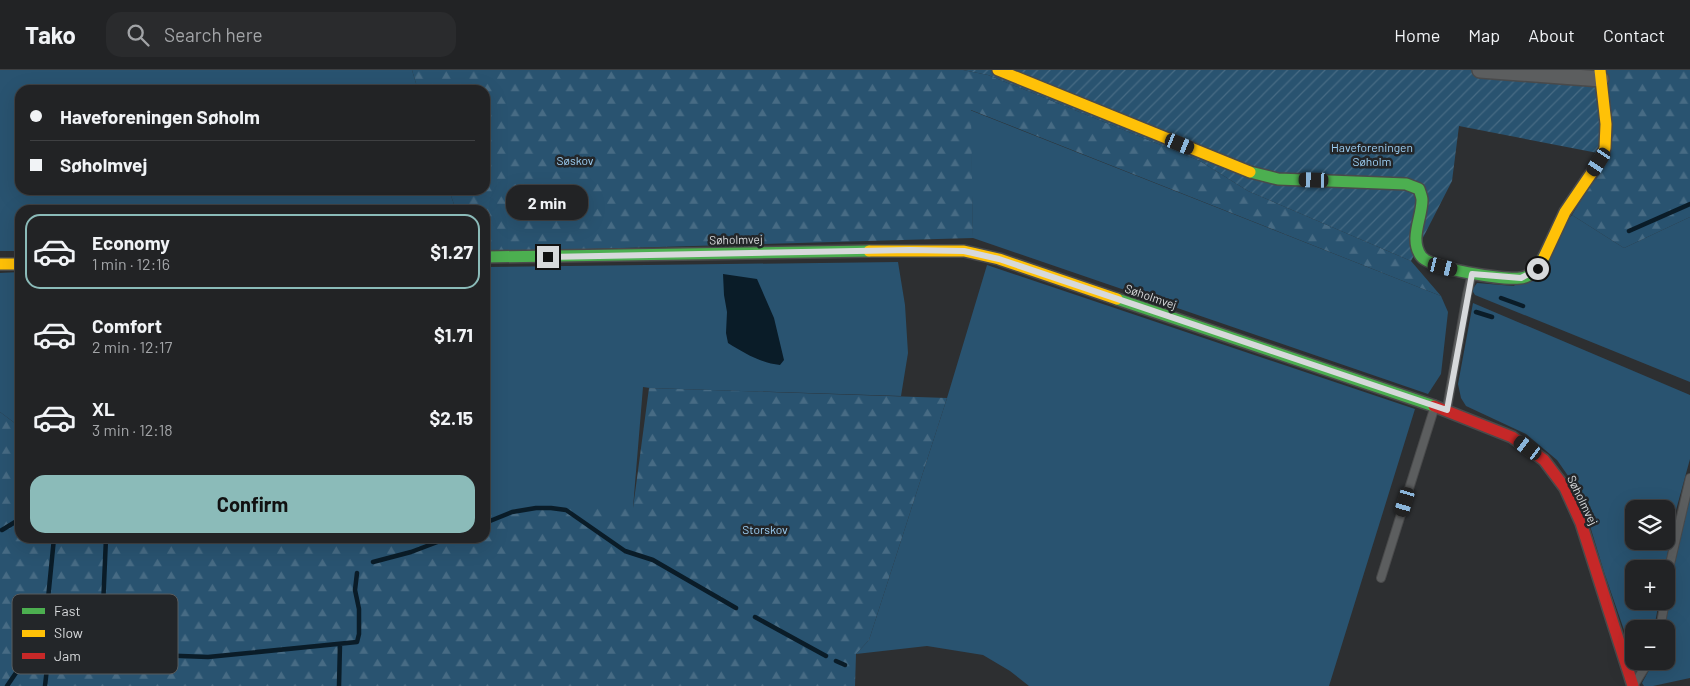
<!DOCTYPE html>
<meta charset="utf-8">
<style>
body{margin:0;font-family:Barlow,sans-serif;background:#2a2b2d;color:#f1f3f6;height:100vh;display:flex;flex-direction:column;font-size:19px;white-space:nowrap}
*{box-sizing:border-box;margin:0}
p{font-size:16px;color:#a2a4a7}
.icon{flex:none;width:28px;height:28px;fill:none;stroke:currentColor;stroke-width:2;stroke-linecap:round;stroke-linejoin:round}
.map{position:relative;flex:1;overflow:hidden}
.details{position:absolute;left:15px;top:135px;width:475px;height:338px;display:flex;flex-direction:column;background:#222325;border-radius:15px;box-shadow:0 5px 20px #0002,0 0 0 1px #3f4042}
.details>*{flex:none}
.guide{position:absolute;left:15px;top:15px;width:475px;height:110px;border-radius:15px;box-shadow:0 5px 20px #0002,0 0 0 1px #3f4042;display:grid;align-content:center;height:110px;padding:0 15px;background:#222325}
.controls{position:absolute;left:1625px;top:430px;display:grid;gap:10px}
.controls a{display:grid;place-items:center;width:50px;height:50px;border-radius:10px;background:#222325;box-shadow:0 5px 20px #0002,0 0 0 1px #3f4042;font-size:25px}
.end{position:absolute;width:22px;height:22px;margin:-11px;border:6px solid #d7d9db;background:#111;box-shadow:0 0 0 2px #111}
.from{border-radius:50%}
.bubble{position:absolute;height:35px;border-radius:15px;background:#222325;box-shadow:0 5px 20px #0002,0 0 0 1px #3f4042;font-size:16px;font-weight:700;line-height:35px;text-align:center}
.car{position:absolute;width:15px;height:30px;margin:-15px -8px;border-radius:6px;box-shadow:0 0 4px 1px #0007;background:linear-gradient(#222 24%,#8ab4d8 0 40%,#222 0 76%,#8ab4d8 0 86%,#222 0)}
.guide b{display:flex;align-items:center;gap:18px;height:48px;font-size:19px}
.guide b+b{border-top:1px solid #3f4042}
.guide i{width:12px;height:12px;background:#f1f3f6}
ul{padding:9px 0 0;list-style:none}
li{display:flex;align-items:center;gap:15px;height:75px;margin:0 10px 8px;padding:0 5px;border:2px solid transparent;border-radius:15px}
li div{flex:1}
li b{display:block;font-size:19px}
li em{font-style:normal;font-weight:700}
li.selected{border-color:#8bbbb9}
li>.icon{width:45px;height:45px;stroke-width:1.5}
.cta{display:flex;gap:10px;margin-top:auto;padding:10px 15px}
.cta a{flex:1;height:58px;border-radius:15px;background:#8bbbb9;color:#111;font-size:20px;font-weight:700;line-height:58px;text-align:center}
header{display:flex;align-items:center;gap:30px;box-sizing:border-box;height:70px;padding:0 25px;background:#222325;border-bottom:1px solid #3f4042}
header strong{font-size:24px}
nav{display:flex;gap:28px;margin-inline-start:auto;font-size:18px}
.search{width:350px;height:45px;background:#2a2b2d;display:flex;align-items:center;gap:12px;box-sizing:border-box;padding:0 18px;border-radius:15px;color:#a2a4a7;font-size:19px}
.map>svg:first-child{display:block}
.grass{fill:#295370;fill-rule:evenodd}
.forest{fill:url(#forest-firs)}
.garden{fill:url(#garden-furrows)}
.water{fill:#0a1c28}
.lines{fill:none;stroke-linecap:round;stroke-linejoin:round}
.stream{stroke:#0a1c28;stroke-width:4.5}
.lane-casing{stroke:#494a4b;stroke-width:10}
.street-casing{stroke:#494a4b;stroke-width:18}
.fast-casing{stroke:#494a4b;stroke-width:14}
.slow-casing{stroke:#494a4b;stroke-width:14}
.jam-casing{stroke:#494a4b;stroke-width:14}
.lane{stroke:#5c5e5f;stroke-width:8}
.street{stroke:#5c5e5f;stroke-width:15}
.fast{stroke:#4caf50;stroke-width:11}
.slow{stroke:#ffc107;stroke-width:11}
.jam{stroke:#c62828;stroke-width:11}
.route{stroke:#d7d9db;stroke-width:6}
.labels{text-anchor:middle;dominant-baseline:central;stroke-width:5;stroke-linejoin:round;paint-order:stroke}
.park-label{font-size:12px;fill:#9dcff4;stroke:#232629}
.street-label{font-size:12px;fill:#d7d9db;stroke:#232629}
.key{fill:#232629;stroke:#595c5e;stroke-width:1}
.key-label{font-size:14px;fill:#d7d9db}
</style>
<header>
<strong>Tako</strong>
<div class="search"><svg class="icon" aria-label="search" viewBox="0 0 24 24"><circle cx="10" cy="10" r="6"/><path d="M15 15l6 6"/></svg>Search here</div>
<nav><a>Home</a><a>Map</a><a>About</a><a>Contact</a></nav>
</header>
<div class="map">
<svg width="1690" height="616" viewBox="0 0 1690 616">
<defs>
<pattern id="forest-firs" width="22" height="20" patternUnits="userSpaceOnUse" patternTransform="scale(1.25)"><rect width="22" height="20" fill="#295370"/><path d="M5 1l3.5 6h-7zM16 11l3.5 6h-7z" fill="#476b84"/></pattern>
<pattern id="garden-furrows" width="10" height="10" patternUnits="userSpaceOnUse" patternTransform="scale(1.25)"><rect width="10" height="10" fill="#295370"/><path d="M-1 1l2-2M0 10L10 0M9 11l2-2" fill="none" stroke="#476b84"/></pattern>
</defs>
<rect width="100%" height="100%" fill="#2d2f31"/>
<path class="grass" d="M0,0H412L418,20H20V120H449L456,140H20V181H0Z
M970,40L1441,226L1448,242L1441,304L1428,324L973,168Z
M1572,145L1624,178L1690,147V312L1475,225L1472,220L1477,213L1514,216Z
M898,192L905,235L908,283L901,326L650,318L643,317L633,438H485V197Z
M987,195L1415,339L1329,616H1029L1010,601L983,585L927,576L856,584L869,570L947,328Z
M20,202V357L0,342V203Z
M1473,233L1690,325V389L1673,451L1665,499H1634V531H1659L1654,559H1634V589L1604,502L1580,423L1557,390L1526,364L1466,336L1461,328L1458,314ZM1634,439H1666V471H1634Z
M1690,424V608L1653,616H1644L1642,613L1654,591H1666V559H1664L1672,506Z"/>
<path class="forest" d="M412,0H963L988,5L1200,91L1248,121L1411,191L1441,226L971,40L973,168L485,182V140H456L449,120H485V20H418Z
M1604,0H1690V147L1624,178L1572,145L1608,85Z
M649,318L947,328L869,570L856,584L855,616H0V342L20,357V468H485V438H633Z"/>
<path class="garden" d="M963,0H1604L1608,85L1459,56L1452,111L1411,191L1248,121L1200,91L988,5Z"/>
<path class="water" d="M723,204L757,209L774,248L784,290L780,295C761,293 744,283 728,273L726,263L727,242L724,225Z"/>
<g class="lines">
<path class="stream" d="M1629,161L1690,134
M1501,228L1523,236
M1476,242L1492,247
M485,453L512,442L536,438H551L566,440L625,481L653,490L736,538
M2,460L20,449
M106,468L101,583L208,587L357,572L359,564V539L355,520L357,503
M373,492L411,482L448,468
M47,539L54,468
M755,547L826,586
M836,591L845,595
M7,616L37,572L47,560
M45,616L47,598L49,591V586L46,581L47,560
M339,616L340,574"/>
<defs>
<path id="lane" d="M1447,338L1467,225L1472,204
M1381,508L1435,336
M1666,521L1670,494L1690,408
M1660,559L1665,531
M1635,613L1649,591"/>
<path id="street" d="M1480,0L1601,9"/>
<path id="fast" d="M1250,102L1278,109L1406,114L1419,119C1420,122 1422,127 1422,130C1422,148 1409,169 1421,186C1430,199 1503,210 1520,208C1532,207 1539,197 1544,187
M485,187L869,181
M1117,229L1434,336"/>
<path id="slow" d="M998,0L1250,102
M869,181H964L999,189L1117,229
M1544,187L1565,142L1599,92L1605,78L1606,54L1600,0
M0,194H20"/>
<path id="jam" d="M1434,336L1512,367L1544,390L1565,418L1581,453L1633,616"/>
</defs>
<use href="#lane" class="lane-casing"/>
<use href="#street" class="street-casing"/>
<use href="#fast" class="fast-casing"/>
<use href="#slow" class="slow-casing"/>
<use href="#jam" class="jam-casing"/>
<use href="#lane" class="lane"/>
<use href="#street" class="street"/>
<use href="#fast" class="fast"/>
<use href="#slow" class="slow"/>
<use href="#jam" class="jam"/>
</g>
<g class="lines">
<path class="route" d="M548,187L910,180L964,181L999,189L1447,340L1472,204L1521,208L1538,199"/>
</g>
<g class="labels">
<g class="park-label">
<text x="1372" y="77">Haveforeningen<tspan x="1372" dy="14">Søholm</tspan></text>
<text x="575" y="90">Søskov</text>
<text x="765" y="459">Storskov</text>
</g>
<g class="street-label">
<text transform="translate(736 169) rotate(-1)">Søholmvej</text>
<text transform="translate(1151 226) rotate(19)">Søholmvej</text>
<text transform="translate(1583 430) rotate(64)">Søholmvej</text>
</g>
</g>
<rect x="12" y="524" width="166" height="80" rx="8" class="key"/>
<rect x="22" y="538" width="23" height="6" fill="#4caf50"/>
<rect x="22" y="560" width="23" height="7" fill="#ffc107"/>
<rect x="22" y="583" width="23" height="6" fill="#c62828"/>
<g class="key-label">
<text x="54" y="546">Fast</text>
<text x="54" y="568">Slow</text>
<text x="54" y="591">Jam</text>
</g>
</svg>
<div class="controls">
<a><svg class="icon" aria-label="layers" viewBox="0 0 24 24"><path d="M12 4l9 5-9 5-9-5zM3 14l9 5 9-5"/></svg></a>
<a>+</a>
<a>−</a>
</div>
<i class="end from" style="left:1538px;top:199px"></i>
<i class="end" style="left:548px;top:187px"></i>
<div class="bubble" style="left:506px;top:115px;width:82px">2 min</div>
<i class="car" style="left:1180px;top:74px;rotate:112deg"></i>
<i class="car" style="left:1599px;top:92px;rotate:213deg"></i>
<i class="car" style="left:1314px;top:110px;rotate:272deg"></i>
<i class="car" style="left:1443px;top:197px;rotate:104deg"></i>
<i class="car" style="left:1528px;top:378px;rotate:306deg"></i>
<i class="car" style="left:1405px;top:432px;rotate:197deg"></i>
<div class="guide">
<b><i class="from"></i>Haveforeningen Søholm</b>
<b><i></i>Søholmvej</b>
</div>
<section class="details">
<ul>
<li class="selected"><svg class="icon" aria-label="car" viewBox="0 0 24 24"><path d="M5 17H2v-5l4-1 3-4h7l3 4 3 1v5h-3M9 17h6M6 11h13"/><circle cx="7" cy="17" r="2"/><circle cx="17" cy="17" r="2"/></svg><div><b>Economy</b><p>1 min · 12:16</p></div><em>$1.27</em></li>
<li><svg class="icon" aria-label="car" viewBox="0 0 24 24"><path d="M5 17H2v-5l4-1 3-4h7l3 4 3 1v5h-3M9 17h6M6 11h13"/><circle cx="7" cy="17" r="2"/><circle cx="17" cy="17" r="2"/></svg><div><b>Comfort</b><p>2 min · 12:17</p></div><em>$1.71</em></li>
<li><svg class="icon" aria-label="car" viewBox="0 0 24 24"><path d="M5 17H2v-5l4-1 3-4h7l3 4 3 1v5h-3M9 17h6M6 11h13"/><circle cx="7" cy="17" r="2"/><circle cx="17" cy="17" r="2"/></svg><div><b>XL</b><p>3 min · 12:18</p></div><em>$2.15</em></li>
</ul>
<div class="cta"><a>Confirm</a></div>
</section>
</div>
